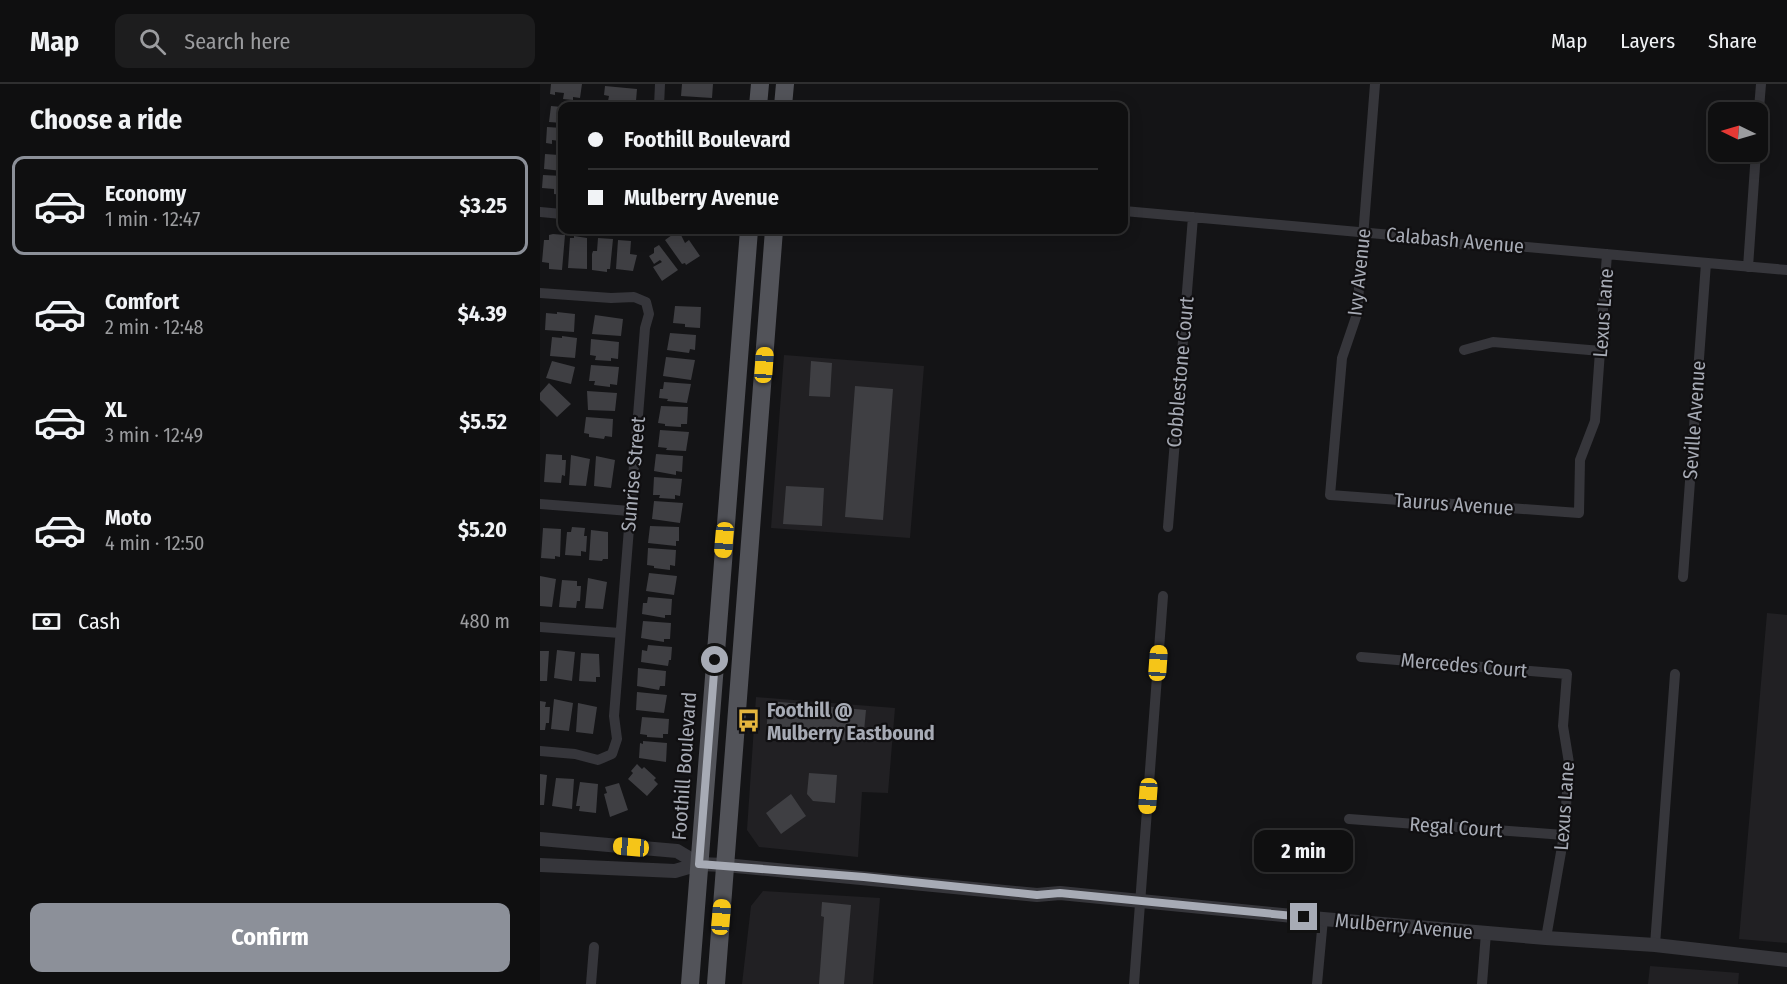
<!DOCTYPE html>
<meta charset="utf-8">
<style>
body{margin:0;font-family:"Fira Sans Condensed",sans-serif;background:#1d1d1e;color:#f1f3f6;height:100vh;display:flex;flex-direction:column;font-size:22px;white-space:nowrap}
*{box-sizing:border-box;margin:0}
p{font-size:20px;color:#9b9c9f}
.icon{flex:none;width:33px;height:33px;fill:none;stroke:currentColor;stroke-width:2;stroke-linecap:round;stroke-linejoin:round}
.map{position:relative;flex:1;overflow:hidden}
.details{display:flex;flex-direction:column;background:#0f0f10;width:540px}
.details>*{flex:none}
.banner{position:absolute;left:18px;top:18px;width:570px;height:132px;border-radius:12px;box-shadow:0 3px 15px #0003,0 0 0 2px #2f2f30;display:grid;align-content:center;height:132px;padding:0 30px;background:#0f0f10}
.needle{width:39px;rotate:275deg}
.fabs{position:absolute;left:1168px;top:18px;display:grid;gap:12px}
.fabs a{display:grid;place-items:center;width:60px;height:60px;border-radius:12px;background:#0f0f10;box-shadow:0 3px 15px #0003,0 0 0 2px #2f2f30;font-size:30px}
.end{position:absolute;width:27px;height:27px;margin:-14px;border:8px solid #a7abb5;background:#111;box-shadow:0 0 0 3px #111}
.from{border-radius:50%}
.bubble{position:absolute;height:42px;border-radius:12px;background:#0f0f10;box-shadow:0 3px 15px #0003,0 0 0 2px #2f2f30;font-size:20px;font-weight:700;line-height:42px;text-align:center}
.car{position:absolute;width:18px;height:36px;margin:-18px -9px;border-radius:8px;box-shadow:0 0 4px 2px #0007;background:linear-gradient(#f5c518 24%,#345 0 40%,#f5c518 0 76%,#345 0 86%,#f5c518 0)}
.banner b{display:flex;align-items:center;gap:21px;height:57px;font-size:22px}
.banner b+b{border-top:2px solid #2f2f30}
.banner i{width:15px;height:15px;background:#f1f3f6}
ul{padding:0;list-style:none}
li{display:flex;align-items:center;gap:18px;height:99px;margin:0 12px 9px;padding:0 18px;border:3px solid transparent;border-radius:12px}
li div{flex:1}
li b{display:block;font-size:22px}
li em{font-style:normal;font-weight:700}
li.current{border-color:#8c9099}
li>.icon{width:54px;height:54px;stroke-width:1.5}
h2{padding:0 30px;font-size:27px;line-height:72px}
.pay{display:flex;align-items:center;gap:15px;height:66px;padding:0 30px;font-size:22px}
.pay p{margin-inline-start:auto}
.action{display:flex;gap:12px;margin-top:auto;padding:12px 30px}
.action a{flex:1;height:69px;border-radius:12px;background:#8c9099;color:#fff;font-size:24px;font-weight:700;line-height:69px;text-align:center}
header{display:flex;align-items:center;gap:36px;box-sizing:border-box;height:84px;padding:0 30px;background:#0f0f10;border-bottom:2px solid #2f2f30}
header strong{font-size:28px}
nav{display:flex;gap:33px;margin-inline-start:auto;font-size:21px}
.search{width:420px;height:54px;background:#1d1d1e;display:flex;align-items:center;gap:15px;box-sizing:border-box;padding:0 21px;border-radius:12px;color:#9b9c9f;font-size:22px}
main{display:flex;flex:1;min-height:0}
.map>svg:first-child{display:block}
.built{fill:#212023}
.building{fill:#3f3f43}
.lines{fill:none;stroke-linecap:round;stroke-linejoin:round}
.minor{stroke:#36363b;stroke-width:10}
.tertiary{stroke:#36363b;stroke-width:14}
.primary{stroke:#525359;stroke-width:18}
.route{stroke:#a7abb5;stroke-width:8}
.labels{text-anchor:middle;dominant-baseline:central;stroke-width:4.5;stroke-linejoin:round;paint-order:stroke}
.street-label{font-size:20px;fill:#a7abb5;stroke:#100f11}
.poi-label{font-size:20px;font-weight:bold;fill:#a7abb5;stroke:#100f11;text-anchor:start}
</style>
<header>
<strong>Map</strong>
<div class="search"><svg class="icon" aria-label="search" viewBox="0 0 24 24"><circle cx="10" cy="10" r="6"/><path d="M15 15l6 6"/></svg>Search here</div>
<nav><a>Map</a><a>Layers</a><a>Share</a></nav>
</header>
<main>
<section class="details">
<h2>Choose a ride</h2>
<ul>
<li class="current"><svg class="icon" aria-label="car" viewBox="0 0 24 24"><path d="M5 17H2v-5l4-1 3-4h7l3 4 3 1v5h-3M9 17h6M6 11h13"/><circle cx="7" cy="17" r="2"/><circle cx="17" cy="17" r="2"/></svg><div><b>Economy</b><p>1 min · 12:47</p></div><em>$3.25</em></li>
<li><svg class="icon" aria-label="car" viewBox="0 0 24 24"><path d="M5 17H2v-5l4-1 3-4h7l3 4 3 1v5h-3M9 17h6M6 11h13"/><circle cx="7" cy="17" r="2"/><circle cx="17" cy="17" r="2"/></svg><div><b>Comfort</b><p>2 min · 12:48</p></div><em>$4.39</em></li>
<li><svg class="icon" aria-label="car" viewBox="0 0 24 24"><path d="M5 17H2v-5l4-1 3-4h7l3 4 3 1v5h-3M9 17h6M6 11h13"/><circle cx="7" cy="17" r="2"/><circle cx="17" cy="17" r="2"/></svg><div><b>XL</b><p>3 min · 12:49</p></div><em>$5.52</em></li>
<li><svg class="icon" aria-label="car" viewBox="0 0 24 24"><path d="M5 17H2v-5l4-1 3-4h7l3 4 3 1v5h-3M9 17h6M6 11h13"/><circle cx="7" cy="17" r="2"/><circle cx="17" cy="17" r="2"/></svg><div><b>Moto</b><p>4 min · 12:50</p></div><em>$5.20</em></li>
</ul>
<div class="pay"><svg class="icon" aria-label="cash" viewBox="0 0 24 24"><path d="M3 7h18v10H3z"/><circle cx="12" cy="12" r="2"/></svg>Cash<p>480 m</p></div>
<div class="action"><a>Confirm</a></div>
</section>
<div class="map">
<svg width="1247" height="900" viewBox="0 0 1247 900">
<rect width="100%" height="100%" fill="#141416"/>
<path class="built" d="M244,271L384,282L370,454L231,444Z
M1227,529L1247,531V859L1199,855Z
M216,613L355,624L348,709L322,708L318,773L219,763L207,746Z
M223,807L340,814L333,900H202L211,822Z
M1110,882L1199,889L1198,900H1108Z"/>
<path class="building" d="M11,0H42L40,14L33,13V16L23,15L24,9L15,8V11L10,10Z
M142,0H173L172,14L141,12Z
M65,2L97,5L96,17L80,16V22L72,21V17H68L69,12L64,11Z
M141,17L172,19L171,22H141Z
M25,19L45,21V22H25Z
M11,22L22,23V39L9,38Z
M7,43L22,44V63L20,62V57L12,56V60L6,59Z
M19,67L22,68V87L4,85L5,70L19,71Z
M3,91L22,92V111L14,110V105L2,104Z
M139,146H142L144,149L141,151L145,159L149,156L160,172L146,181L145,179L142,180L125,156Z
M13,150L25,151L22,186L9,185V179L2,178L4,156H9V151Z
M34,152L47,154V185L28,184L30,154H34Z
M58,154L73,155L70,185H67V188L52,186V170L53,167H57Z
M78,156L91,157L90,170L97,171L93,187L76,185Z
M119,161L138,186L122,197L113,183L122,178L120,176L114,180L109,172L114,169V164Z
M135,222L161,223L160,244L145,243V240L133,239Z
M17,228L35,230L34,248L5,246L6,229L17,230Z
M55,231L83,235L81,252L52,250Z
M130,249L156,251L155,266L150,265L149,269L127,266Z
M22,252L37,254L35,274L10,272L12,253L22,254Z
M51,255L79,258L78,275L71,274V277L55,276L56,272L50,271Z
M126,273L155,276L151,296L123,292Z
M12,277L35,283L31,300L6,294Z
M271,277L292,279L290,313L269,312Z
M51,281L79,283L77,301L70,300V303L54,301L55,297H49Z
M124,298L151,300L147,319L127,317L128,315L119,314L120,305H123Z
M9,299L31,320L17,333L0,316V309Z
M315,302L353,305L343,436L305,433Z
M47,307L77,309L75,327L48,326Z
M121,322L148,323L147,340H141V343L125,342V340L118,339Z
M46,333L73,335L72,353L65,352L64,355L49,353V350L44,349Z
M120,346L149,348L146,367L126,366L127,364L118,363Z
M6,370L22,371V376H26L25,392L22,391L21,399L4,398Z
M116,370L143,372L142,388L136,387V391L114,387Z
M31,371L50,375L46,402L29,401Z
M56,372L75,376L71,404L54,402Z
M114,393L142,395L140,412L135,411V415L119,414L120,411H113Z
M246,402L284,404L282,442L243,440Z
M114,417L143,419L140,439L112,435Z
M110,442L139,443V457H136V462L108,459Z
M32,443L45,444L44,452H47L46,468L41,467V472L25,471L27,448H31Z
M3,444L21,445L20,473L15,472V475L1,474Z
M51,446L68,448V475H63L62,477L49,476Z
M108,464L136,466L135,482L130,481V486L114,484V482L107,481Z
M109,489L137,492L134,511L106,507Z
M0,492L16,495L12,523L0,522Z
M48,494L67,498L63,525L45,524Z
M22,496L37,497V502H41L40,517H37L36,524L19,523Z
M108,513L132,515L131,531H125V534L102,530L103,519H107Z
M103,537L131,539L130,555H124V558L101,554Z
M108,561L132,563L131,576H129L128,582L101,578L102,566L107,567Z
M17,566L35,568L32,597L14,594Z
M0,567H9L7,597H0Z
M41,569L59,570L60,593H56V598L39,597Z
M98,584L126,587L125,602H120L119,606L97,602Z
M97,608L127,611L124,629L96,626Z
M14,615L33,619L29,647L11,645Z
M0,617L6,618L5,623H10L9,639H6L5,646H0Z
M229,617L326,626L323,658L226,649Z
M38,619L57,623L53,650L36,648Z
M102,633L129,635L128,650H123V654L107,653V651L100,650Z
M103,657L127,659L126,678L99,674L100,659L103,660Z
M97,680L102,685L104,683L116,694L114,696L118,700L107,712L88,695L93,689L91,687Z
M269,689L297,691L295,719L273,717L267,710Z
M0,690L7,691L4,721H0Z
M16,694L34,695L32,725L12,722Z
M40,698L58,700L56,729L39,727L40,722H36Z
M79,699L88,726L70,733L64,710L67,709L65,703Z
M251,710L266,732L241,750L226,729Z
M282,818L311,821L304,900H279L284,833L281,832Z"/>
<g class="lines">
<path class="minor" d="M835,0L817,230L802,274L790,411L1039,429L1040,376L1055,337L1067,170
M119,22L120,0
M1218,37L1221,0
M584,127L874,153L911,160L964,161L1247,186
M0,128L22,130
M1208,183L1216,68
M0,209L71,214L94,213L106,218L109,230L105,244L74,632L77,655L72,670L58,676L35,670L0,667
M924,266L953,258L1061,267
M0,420L90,427
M628,443L653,133
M1143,493L1166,179
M0,543L80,549
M821,573L1027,590L1023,642L1029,679L1024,751L1006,854
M809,735L1024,751
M1115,861L1135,590
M51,900L54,863
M594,900L623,512
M777,900L783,835
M942,900L946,849"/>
<path class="tertiary" d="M0,755L137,767L159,780
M0,781L135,787L159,780L185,781L497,811L520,809L783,835L1006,854L1115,861L1247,876"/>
<path class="primary" d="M218,22L220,0
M243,22L245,0
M150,900L209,146
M176,900L234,146"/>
</g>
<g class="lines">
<path class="route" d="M175,576L159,780L324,793L497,811L520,809L764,833"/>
</g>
<defs>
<symbol id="bus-bare" viewBox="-9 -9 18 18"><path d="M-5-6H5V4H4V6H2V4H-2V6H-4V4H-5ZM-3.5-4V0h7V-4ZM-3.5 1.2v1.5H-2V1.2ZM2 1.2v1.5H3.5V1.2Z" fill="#e4b53e" stroke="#100f11" stroke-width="2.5" paint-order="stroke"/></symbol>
</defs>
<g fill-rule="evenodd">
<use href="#bus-bare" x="192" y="620" width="33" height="33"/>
</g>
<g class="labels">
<g class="street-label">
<text transform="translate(915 156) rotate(5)">Calabash Avenue</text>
<text transform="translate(819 188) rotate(-84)">Ivy Avenue</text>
<text transform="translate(1063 229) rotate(-86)">Lexus Lane</text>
<text transform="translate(640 288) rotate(-85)">Cobblestone Court</text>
<text transform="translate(1154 336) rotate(-86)">Seville Avenue</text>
<text transform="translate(93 390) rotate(-85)">Sunrise Street</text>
<text transform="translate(914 420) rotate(4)">Taurus Avenue</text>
<text transform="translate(924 581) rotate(5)">Mercedes Court</text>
<text transform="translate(144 682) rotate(-86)">Foothill Boulevard</text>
<text transform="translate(1024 722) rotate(-86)">Lexus Lane</text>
<text transform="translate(916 743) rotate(4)">Regal Court</text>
<text transform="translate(864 842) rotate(5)">Mulberry Avenue</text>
</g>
<g class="poi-label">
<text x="227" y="626">Foothill @<tspan x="227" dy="23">Mulberry Eastbound</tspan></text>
</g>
</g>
</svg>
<div class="fabs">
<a><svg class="needle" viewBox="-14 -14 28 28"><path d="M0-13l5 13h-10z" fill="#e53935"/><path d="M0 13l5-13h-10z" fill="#9b9c9f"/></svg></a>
</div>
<i class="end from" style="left:175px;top:576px"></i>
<i class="end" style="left:764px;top:833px"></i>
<div class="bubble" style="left:714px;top:746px;width:99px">2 min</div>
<i class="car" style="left:224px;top:281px;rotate:4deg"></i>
<i class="car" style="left:184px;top:456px;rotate:185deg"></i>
<i class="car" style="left:618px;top:579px;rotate:4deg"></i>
<i class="car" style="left:608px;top:712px;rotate:184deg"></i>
<i class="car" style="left:91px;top:763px;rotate:275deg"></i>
<i class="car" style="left:181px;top:833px;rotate:5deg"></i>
<div class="banner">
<b><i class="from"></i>Foothill Boulevard</b>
<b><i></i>Mulberry Avenue</b>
</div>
</div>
</main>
